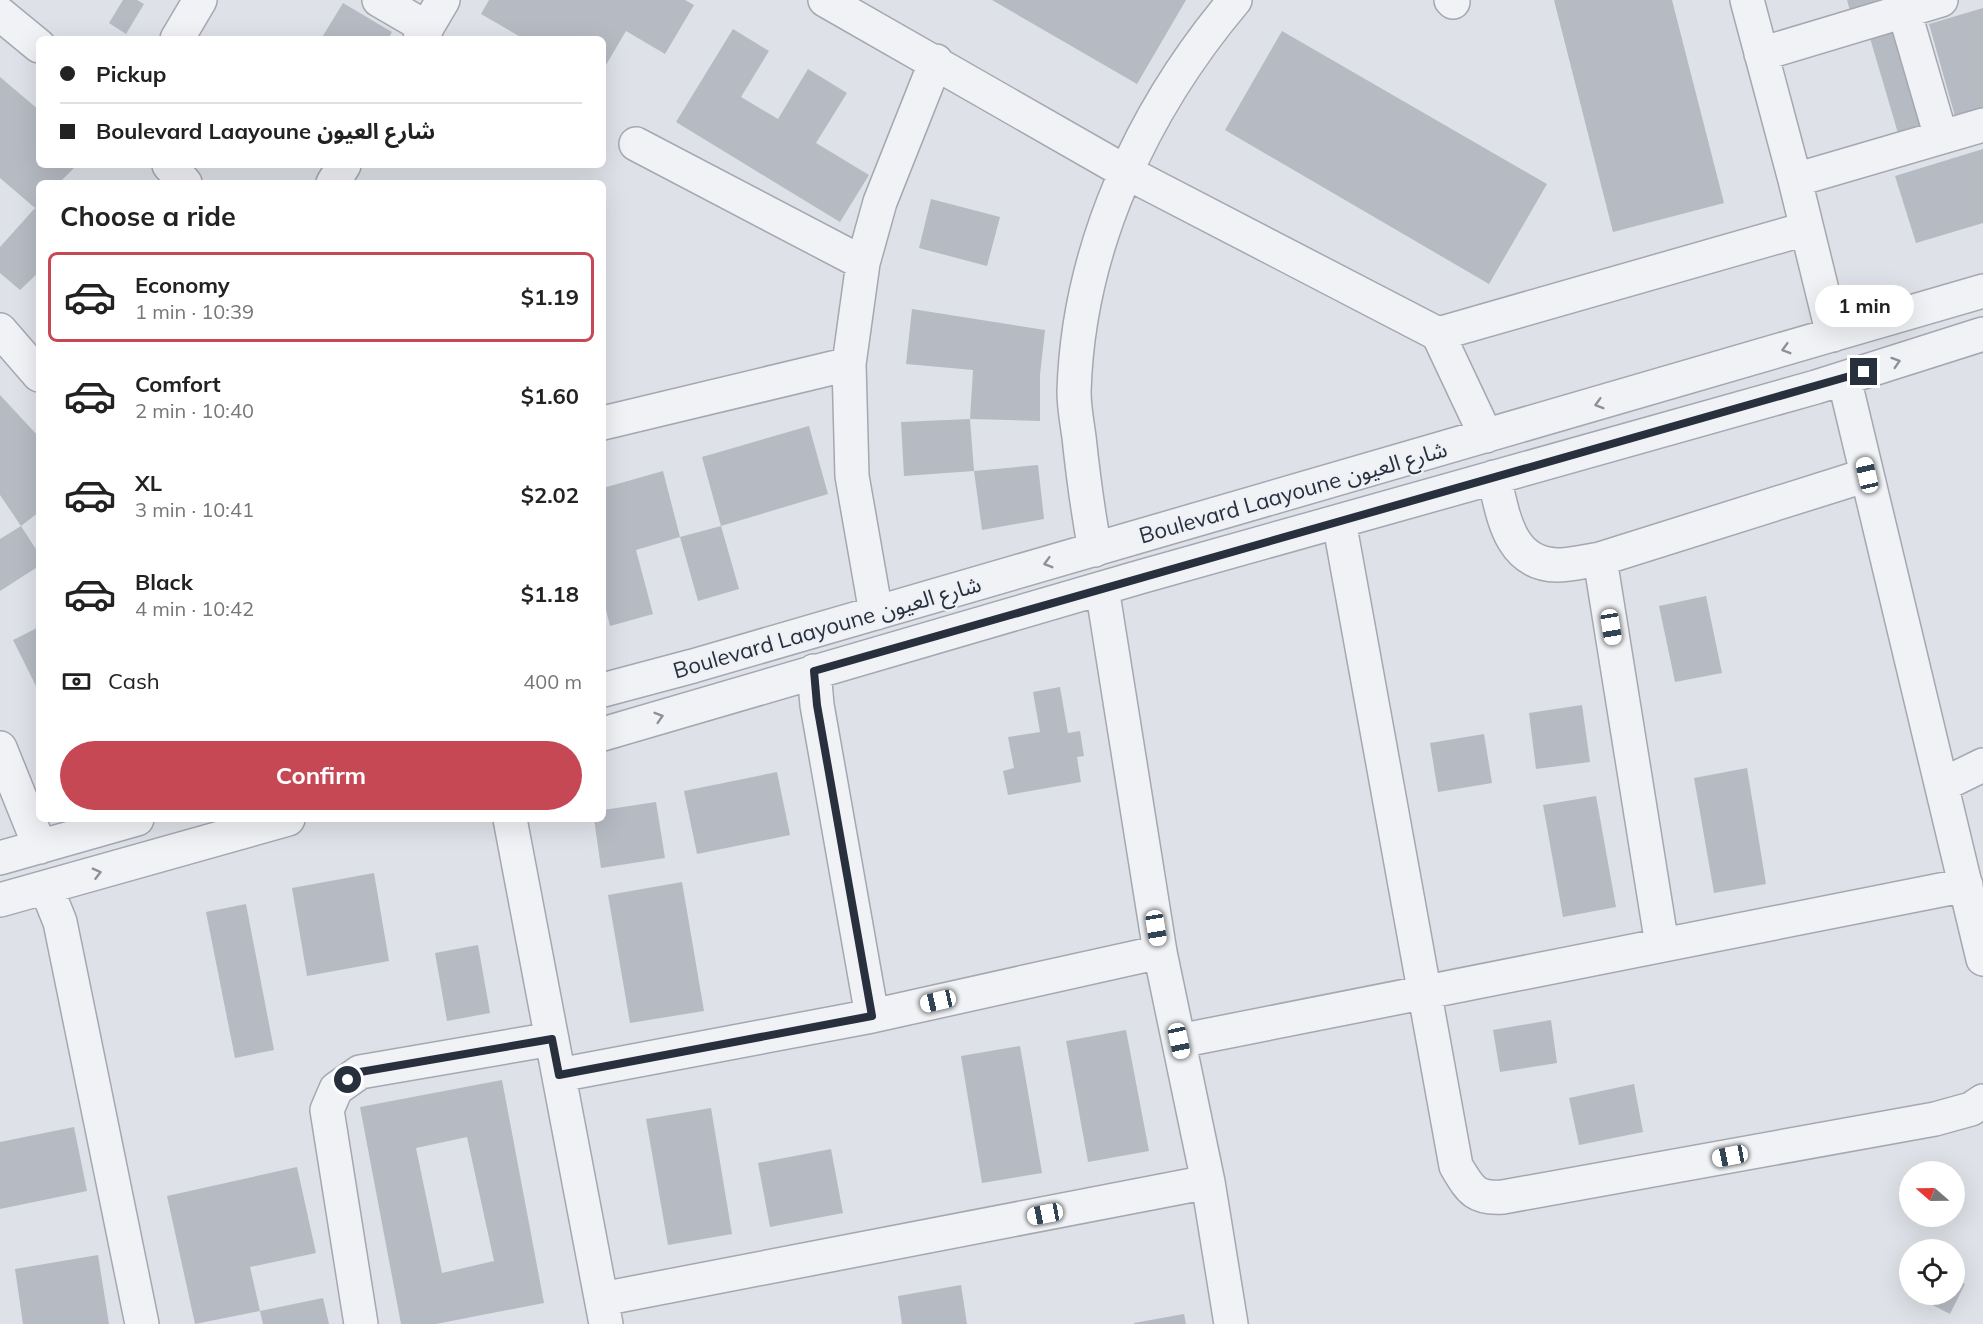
<!DOCTYPE html>
<meta charset="utf-8">
<style>
body{margin:0;font-family:Mulish,"Noto Sans Arabic",sans-serif;background:#f2f2f2;color:#222;height:100vh;display:flex;flex-direction:column;font-size:22px;white-space:nowrap}
*{box-sizing:border-box;margin:0}
p{font-size:20px;color:#767676}
.icon{flex:none;width:33px;height:33px;fill:none;stroke:currentColor;stroke-width:2;stroke-linecap:round;stroke-linejoin:round}
.map{position:relative;flex:1;overflow:hidden}
.sheet{position:absolute;left:36px;top:180px;width:570px;height:642px;display:flex;flex-direction:column;background:#fff;border-radius:9px;box-shadow:0 6px 24px #0002}
.sheet>*{flex:none}
.banner{position:absolute;left:36px;top:36px;width:570px;height:132px;border-radius:9px;box-shadow:0 6px 24px #0002;display:grid;align-content:center;height:132px;padding:0 24px;background:#fff}
.needle{width:39px;rotate:290deg}
.controls{position:absolute;left:1899px;top:1161px;display:grid;gap:12px}
.controls a{display:grid;place-items:center;width:66px;height:66px;border-radius:50%;background:#fff;box-shadow:0 6px 24px #0002;font-size:30px}
.end{position:absolute;width:27px;height:27px;margin:-14px;border:8px solid #282f3d;background:#fff;box-shadow:0 0 0 3px #fff}
.from{border-radius:50%}
.bubble{position:absolute;height:42px;border-radius:21px;background:#fff;box-shadow:0 6px 24px #0002;font-size:20px;font-weight:700;line-height:42px;text-align:center}
.car{position:absolute;width:18px;height:36px;margin:-18px -9px;border-radius:8px;box-shadow:0 0 4px 2px #0007;background:linear-gradient(#fff 24%,#345 0 40%,#fff 0 76%,#345 0 86%,#fff 0)}
.banner b{display:flex;align-items:center;gap:21px;height:57px;font-size:22px}
.banner b+b{border-top:2px solid #e0e0e0}
.banner i{width:15px;height:15px;background:#222}
ul{padding:0;list-style:none}
li{display:flex;align-items:center;gap:18px;height:90px;margin:0 12px 9px;padding:0 12px;border:3px solid transparent;border-radius:9px}
li div{flex:1}
li b{display:block;font-size:22px}
li em{font-style:normal;font-weight:700}
li.on{border-color:#c74855}
li>.icon{width:54px;height:54px;stroke-width:1.5}
h2{padding:0 24px;font-size:27px;line-height:72px}
.pay{display:flex;align-items:center;gap:15px;height:66px;padding:0 24px;font-size:22px}
.pay p{margin-inline-start:auto}
.primary-button{display:flex;gap:12px;margin-top:auto;padding:12px 24px}
.primary-button a{flex:1;height:69px;border-radius:36px;background:#c74855;color:#fff;font-size:24px;font-weight:700;line-height:69px;text-align:center}
.map>svg:first-child{display:block}
.building{fill:#b6bac3;fill-rule:evenodd}
.lines{fill:none;stroke-linecap:round;stroke-linejoin:round}
.minor-casing{stroke:#a4a8b1;stroke-width:36}
.minor{stroke:#f1f2f5;stroke-width:33}
.oneway{stroke:#8c9099}
.route{stroke:#282f3d;stroke-width:8}
.labels{text-anchor:middle;dominant-baseline:central;stroke-width:4.5;stroke-linejoin:round;paint-order:stroke}
.street-label{font-size:22px;fill:#282f3d;stroke:#edf0f5}
</style>
<div class="map">
<svg width="1983" height="1324" viewBox="0 0 1983 1324">
<rect width="100%" height="100%" fill="#dee1e7"/>
<path class="building" d="M123,0H137L144,4L126,34L109,23Z
M489,0H685L694,5L665,54L626,31L603,70V39H524L481,14Z
M992,0H1186L1137,84Z
M1554,0H1672L1724,203L1613,232Z
M1847,0H1883L1888,15L1854,25Z
M343,3L392,32L388,39H321Z
M1983,8V120L1958,127L1929,24Z
M1904,28L1934,130L1900,140L1870,38Z
M733,29L769,51L741,97L778,119L808,69L847,93L816,143L869,175L840,222L676,122Z
M1282,31L1547,184L1489,284L1225,130Z
M0,77L39,110V165H77L59,183H39V205L35,208L0,178Z
M1983,149V223L1916,243L1895,176Z
M931,199L1000,217L987,266L919,248Z
M35,208L39,212V272L20,290L0,273V247Z
M912,309L1045,330L1040,375V421L970,419L973,370L906,364Z
M0,395L39,437V512L21,526L39,554V566L0,591V539L21,526L0,495Z
M970,419L974,471L904,476L901,422Z
M809,426L828,494L721,526L702,457Z
M1038,465L1044,519L982,530L974,471Z
M663,471L680,537L636,550L653,614L610,626L603,598V488Z
M721,526L739,589L698,601L680,537Z
M1706,596L1722,673L1675,682L1659,606Z
M39,627V692L13,640Z
M1060,687L1068,733L1080,731L1084,756L1077,757L1081,782L1008,795L1003,771L1014,768L1008,737L1040,732L1033,692Z
M1582,705L1590,762L1536,769L1529,713Z
M1484,734L1492,783L1438,792L1430,743Z
M1747,768L1766,884L1714,893L1694,778Z
M777,772L790,835L697,854L684,791Z
M1596,796L1616,907L1563,917L1543,805Z
M656,802L665,858L601,868L594,819H603V810Z
M374,873L389,961L307,976L292,888Z
M682,882L704,1011L630,1023L608,895Z
M246,904L274,1050L235,1058L206,912Z
M478,945L490,1013L447,1021L435,953Z
M1551,1020L1557,1063L1500,1072L1493,1030Z
M1126,1030L1149,1151L1088,1162L1066,1041Z
M1020,1046L1042,1173L982,1183L961,1056Z
M502,1080L544,1303L436,1324H401L360,1107ZM467,1137L494,1261L442,1273L416,1148Z
M1634,1084L1643,1132L1579,1145L1569,1098Z
M711,1108L732,1234L668,1245L646,1119Z
M74,1127L87,1191L0,1209V1142Z
M831,1149L843,1213L770,1227L758,1163Z
M297,1167L316,1253L250,1267L260,1311L195,1324L167,1196Z
M98,1255L109,1324H23L15,1269Z
M1954,1279L1965,1284L1950,1314L1911,1294H1954Z
M961,1285L967,1324H902L898,1296Z
M323,1298L329,1324H263L260,1311Z
M1184,1314L1186,1324H1134V1323Z"/>
<g class="lines">
<defs>
<path id="minor" d="M379,0L427,28
M825,0L1124,171L1438,334
M1451,0L1453,2
M1747,0L1795,180L1833,335
M1901,0L1941,137
M0,14L39,46
M177,39L200,0
M420,39L443,0
M1761,54L1941,0
M636,144L863,263
M169,165L185,183
M1795,180L1983,125
M333,183L344,165
M0,330L39,375
M1844,378L1983,959
M603,423L849,364
M1486,436L1438,334L1805,229
M1494,477C1503,513 1508,564 1557,565C1571,565 1586,561 1600,559L1867,475
M1339,521L1456,1166C1470,1189 1474,1199 1503,1197L1935,1119L1971,1109L1983,1101
M1095,550C1088,512 1083,475 1079,437C1077,423 1074,407 1074,392C1078,247 1143,109 1235,0
M1600,559L1662,945
M1102,588L1160,952L1208,1182L1231,1324
M876,613L852,476L849,364L863,263L880,202L936,61
M814,671L817,705L872,1016
M603,690L693,666L1983,291
M603,734L1140,577L1816,387L1983,334
M0,748L40,847
M1942,785L1983,765
M510,819L606,1324
M0,858L137,819
M46,887L60,922L142,1324
M0,900L288,819
M1179,1041L1966,885
M559,1075L872,1016L1160,952
M602,1299L1208,1182
M361,1324L327,1110L336,1089L360,1072L552,1039"/>
</defs>
<use href="#minor" class="minor-casing"/>
<use href="#minor" class="minor"/>
</g>
<defs><path id="oneway-chevron" d="M-2-3.5L2.5 0L-2 3.5" fill="none" stroke-width="1.6" stroke-linecap="round" stroke-linejoin="round" transform="scale(1.5)"/></defs>
<g class="oneway">
<use href="#oneway-chevron" transform="translate(1786 349) rotate(164)"/>
<use href="#oneway-chevron" transform="translate(1896 362) rotate(-18)"/>
<use href="#oneway-chevron" transform="translate(1599 404) rotate(164)"/>
<use href="#oneway-chevron" transform="translate(1048 563) rotate(164)"/>
<use href="#oneway-chevron" transform="translate(659 717) rotate(-17)"/>
<use href="#oneway-chevron" transform="translate(97 873) rotate(-15)"/>
</g>
<g class="lines">
<path class="route" d="M348,1080L360,1072L552,1039L559,1075L872,1016L817,705L814,671L1864,372"/>
</g>
<g class="labels">
<g class="street-label">
<text transform="translate(1293 492) rotate(-16)">Boulevard Laayoune شارع العيون</text>
<text transform="translate(827 627) rotate(-16)">Boulevard Laayoune شارع العيون</text>
</g>
</g>
</svg>
<div class="controls">
<a><svg class="needle" viewBox="-14 -14 28 28"><path d="M0-13l5 13h-10z" fill="#e53935"/><path d="M0 13l5-13h-10z" fill="#767676"/></svg></a>
<a><svg class="icon" aria-label="locate" viewBox="0 0 24 24"><circle cx="12" cy="12" r="6"/><path d="M12 2v4M12 18v4M2 12h4M18 12h4"/></svg></a>
</div>
<i class="end from" style="left:348px;top:1080px"></i>
<i class="end" style="left:1864px;top:372px"></i>
<div class="bubble" style="left:1815px;top:285px;width:99px">1 min</div>
<i class="car" style="left:1867px;top:475px;rotate:347deg"></i>
<i class="car" style="left:1611px;top:627px;rotate:171deg"></i>
<i class="car" style="left:1156px;top:928px;rotate:171deg"></i>
<i class="car" style="left:938px;top:1001px;rotate:257deg"></i>
<i class="car" style="left:1179px;top:1041px;rotate:168deg"></i>
<i class="car" style="left:1730px;top:1156px;rotate:259deg"></i>
<i class="car" style="left:1045px;top:1214px;rotate:259deg"></i>
<div class="banner">
<b><i class="from"></i>Pickup</b>
<b><i></i>Boulevard Laayoune شارع العيون</b>
</div>
<section class="sheet">
<h2>Choose a ride</h2>
<ul>
<li class="on"><svg class="icon" aria-label="car" viewBox="0 0 24 24"><path d="M5 17H2v-5l4-1 3-4h7l3 4 3 1v5h-3M9 17h6M6 11h13"/><circle cx="7" cy="17" r="2"/><circle cx="17" cy="17" r="2"/></svg><div><b>Economy</b><p>1 min · 10:39</p></div><em>$1.19</em></li>
<li><svg class="icon" aria-label="car" viewBox="0 0 24 24"><path d="M5 17H2v-5l4-1 3-4h7l3 4 3 1v5h-3M9 17h6M6 11h13"/><circle cx="7" cy="17" r="2"/><circle cx="17" cy="17" r="2"/></svg><div><b>Comfort</b><p>2 min · 10:40</p></div><em>$1.60</em></li>
<li><svg class="icon" aria-label="car" viewBox="0 0 24 24"><path d="M5 17H2v-5l4-1 3-4h7l3 4 3 1v5h-3M9 17h6M6 11h13"/><circle cx="7" cy="17" r="2"/><circle cx="17" cy="17" r="2"/></svg><div><b>XL</b><p>3 min · 10:41</p></div><em>$2.02</em></li>
<li><svg class="icon" aria-label="car" viewBox="0 0 24 24"><path d="M5 17H2v-5l4-1 3-4h7l3 4 3 1v5h-3M9 17h6M6 11h13"/><circle cx="7" cy="17" r="2"/><circle cx="17" cy="17" r="2"/></svg><div><b>Black</b><p>4 min · 10:42</p></div><em>$1.18</em></li>
</ul>
<div class="pay"><svg class="icon" aria-label="cash" viewBox="0 0 24 24"><path d="M3 7h18v10H3z"/><circle cx="12" cy="12" r="2"/></svg>Cash<p>400 m</p></div>
<div class="primary-button"><a>Confirm</a></div>
</section>
</div>
